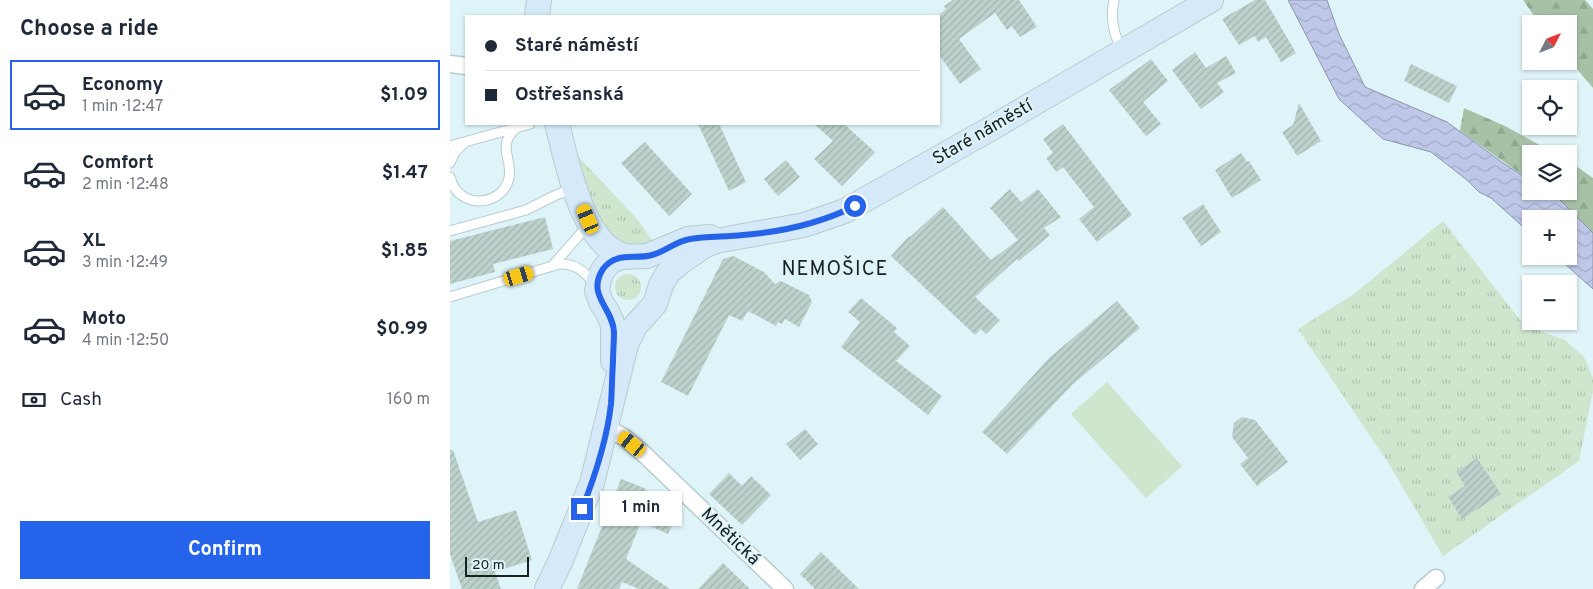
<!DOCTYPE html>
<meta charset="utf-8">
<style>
body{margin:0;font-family:Overpass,sans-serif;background:#f6f6f7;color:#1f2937;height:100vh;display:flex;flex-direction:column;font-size:19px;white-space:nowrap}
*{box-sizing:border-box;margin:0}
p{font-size:16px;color:#747a83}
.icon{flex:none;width:28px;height:28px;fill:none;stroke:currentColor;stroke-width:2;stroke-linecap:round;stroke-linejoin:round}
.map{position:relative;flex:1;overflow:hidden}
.drawer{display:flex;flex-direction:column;background:#fff;width:450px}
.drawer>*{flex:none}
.guide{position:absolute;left:15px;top:15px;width:475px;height:110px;border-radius:0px;box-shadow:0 1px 4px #0004;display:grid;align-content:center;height:110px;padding:0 20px;background:#fff}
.needle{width:32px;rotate:48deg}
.tools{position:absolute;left:1072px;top:15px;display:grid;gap:10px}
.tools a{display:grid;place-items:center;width:55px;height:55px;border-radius:0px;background:#fff;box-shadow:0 1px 4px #0004;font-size:25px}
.scale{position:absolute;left:15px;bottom:12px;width:64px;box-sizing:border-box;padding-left:5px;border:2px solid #192022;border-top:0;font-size:14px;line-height:18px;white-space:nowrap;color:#192022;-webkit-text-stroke:4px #dff4f8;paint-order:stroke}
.end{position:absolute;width:22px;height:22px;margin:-11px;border:6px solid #2563eb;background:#fff;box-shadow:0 0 0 2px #fff}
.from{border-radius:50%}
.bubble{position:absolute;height:35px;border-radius:0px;background:#fff;box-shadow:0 1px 4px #0004;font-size:16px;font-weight:700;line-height:35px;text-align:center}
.car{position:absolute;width:15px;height:30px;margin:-15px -8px;border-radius:6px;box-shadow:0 0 4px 1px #0007;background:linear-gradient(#f5c518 24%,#345 0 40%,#f5c518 0 76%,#345 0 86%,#f5c518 0)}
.guide b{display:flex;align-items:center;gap:18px;height:48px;font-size:19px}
.guide b+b{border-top:1px solid #e0e1e3}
.guide i{width:12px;height:12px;background:#1f2937}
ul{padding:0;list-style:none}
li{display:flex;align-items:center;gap:15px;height:70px;margin:0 10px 8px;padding:0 10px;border:2px solid transparent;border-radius:0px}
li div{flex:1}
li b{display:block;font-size:19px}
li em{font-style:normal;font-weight:700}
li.active{border-color:#2563eb}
li>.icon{width:45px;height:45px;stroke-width:1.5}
h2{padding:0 20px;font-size:22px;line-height:60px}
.pay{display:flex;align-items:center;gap:12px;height:55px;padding:0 20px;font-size:19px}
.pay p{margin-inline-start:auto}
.primary-button{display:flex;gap:10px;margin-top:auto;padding:10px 20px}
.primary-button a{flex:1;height:58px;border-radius:0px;background:#2563eb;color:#fff;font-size:20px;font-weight:700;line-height:58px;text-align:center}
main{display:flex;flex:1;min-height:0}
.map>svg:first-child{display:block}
.grass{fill:url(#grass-tufts)}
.forest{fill:url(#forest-firs)}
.pitch{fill:#cee6ce}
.water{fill:url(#water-waves);stroke:#8d95ad}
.building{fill:url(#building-hatch)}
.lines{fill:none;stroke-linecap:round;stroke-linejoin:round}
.lane-casing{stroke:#b8ccd0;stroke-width:11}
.street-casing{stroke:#b8ccd0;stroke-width:19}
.secondary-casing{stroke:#b8ccd0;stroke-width:26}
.lane{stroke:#fff;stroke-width:9}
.street{stroke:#fff;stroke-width:16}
.secondary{stroke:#d5e9f8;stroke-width:24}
.route{stroke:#2563eb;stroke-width:6}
.labels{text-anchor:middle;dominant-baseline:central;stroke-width:4;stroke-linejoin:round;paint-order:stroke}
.street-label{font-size:18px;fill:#192022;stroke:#dff4f8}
.quarter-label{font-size:20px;letter-spacing:1px;fill:#192022;stroke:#dff4f8}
</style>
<main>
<section class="drawer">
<h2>Choose a ride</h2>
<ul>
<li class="active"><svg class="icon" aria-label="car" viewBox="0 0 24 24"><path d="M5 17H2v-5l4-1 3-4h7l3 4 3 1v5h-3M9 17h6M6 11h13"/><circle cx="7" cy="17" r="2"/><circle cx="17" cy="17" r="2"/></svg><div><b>Economy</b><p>1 min · 12:47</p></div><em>$1.09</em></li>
<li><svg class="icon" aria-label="car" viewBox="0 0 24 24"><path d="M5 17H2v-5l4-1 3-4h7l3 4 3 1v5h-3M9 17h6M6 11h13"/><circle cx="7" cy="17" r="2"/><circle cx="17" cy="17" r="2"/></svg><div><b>Comfort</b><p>2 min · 12:48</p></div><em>$1.47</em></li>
<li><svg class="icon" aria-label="car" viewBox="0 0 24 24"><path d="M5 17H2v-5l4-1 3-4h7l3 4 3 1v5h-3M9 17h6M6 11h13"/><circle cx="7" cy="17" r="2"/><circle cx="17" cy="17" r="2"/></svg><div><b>XL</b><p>3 min · 12:49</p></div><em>$1.85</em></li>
<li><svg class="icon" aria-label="car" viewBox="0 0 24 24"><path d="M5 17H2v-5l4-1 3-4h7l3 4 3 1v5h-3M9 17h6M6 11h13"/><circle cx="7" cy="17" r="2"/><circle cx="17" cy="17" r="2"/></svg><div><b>Moto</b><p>4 min · 12:50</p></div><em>$0.99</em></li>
</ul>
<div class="pay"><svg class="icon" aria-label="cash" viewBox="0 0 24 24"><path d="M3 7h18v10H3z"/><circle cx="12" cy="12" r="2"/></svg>Cash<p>160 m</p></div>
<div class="primary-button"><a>Confirm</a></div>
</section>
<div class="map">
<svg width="1143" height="589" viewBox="0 0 1143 589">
<defs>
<pattern id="grass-tufts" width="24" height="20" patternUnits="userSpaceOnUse" patternTransform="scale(1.25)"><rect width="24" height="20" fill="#cee6ce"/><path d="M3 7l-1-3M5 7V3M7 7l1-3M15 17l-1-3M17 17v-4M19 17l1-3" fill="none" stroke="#b0c5b1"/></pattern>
<pattern id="forest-firs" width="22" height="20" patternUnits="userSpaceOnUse" patternTransform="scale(1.25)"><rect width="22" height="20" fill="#a7c1a7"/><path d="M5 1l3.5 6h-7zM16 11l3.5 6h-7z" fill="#8fa68f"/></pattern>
<pattern id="water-waves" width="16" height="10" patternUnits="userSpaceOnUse" patternTransform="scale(1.25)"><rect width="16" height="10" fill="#bfc7e8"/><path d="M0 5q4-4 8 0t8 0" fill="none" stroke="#a4abc7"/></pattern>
<pattern id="building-hatch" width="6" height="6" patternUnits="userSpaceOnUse" patternTransform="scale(1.25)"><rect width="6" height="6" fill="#bdd2cc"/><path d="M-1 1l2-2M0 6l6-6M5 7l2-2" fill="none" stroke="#a2b4af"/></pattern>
</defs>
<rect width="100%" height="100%" fill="#dff4f8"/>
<path class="grass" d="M125,153L187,219L207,247H179L151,229Z
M993,221L1074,325L1115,340L1134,357L1143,378V391L1129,461L993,556L939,464L848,329L904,294Z
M165 287a13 13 0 1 1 26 0a13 13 0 1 1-26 0Z"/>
<path class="forest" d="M1073,0H1135L1143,9V88L1119,60V24H1090Z
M1014,108L1055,126L1106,154H1081V181L1010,131Z
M1119,161L1143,178V233L1108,198L1097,191H1119Z"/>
<path class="pitch" d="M657,382L732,466L696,498L621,414Z"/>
<path class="water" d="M838,0H877L889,34L915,87L997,122L1053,163L1081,181V191H1097L1108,198L1143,233V289L1106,256H1119V219H1081V234L1041,198L1029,192L1017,180L981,152L933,139L889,99Z"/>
<path class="building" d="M503,0H569L587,27L570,37L562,26L557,30L545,13L509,39L531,69L510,84L489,55V15L496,9L494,6Z
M805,0H815L846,53L831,62L816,37L808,42L805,36L789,45L772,19Z
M745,52L756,68L776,56L786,73L767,83L774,92L751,109L722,70Z
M701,59L718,81L693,102L711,124L696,136L659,90Z
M961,64L1007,86L999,103L954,81Z
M849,103L871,141L847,156L832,132L843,125Z
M248,124H269L296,182L279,191Z
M364,124H394L425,152L392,186L364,159L383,141Z
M613,124L682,215L647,242L629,219L644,207L613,167L606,172L596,158L603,153L593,139Z
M195,142L242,194L219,216L171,163Z
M791,153L797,162L799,161L811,180L782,198L765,170Z
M336,160L350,177L328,196L314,179Z
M560,189L571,202L588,189L611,217L594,228L600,235L569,261L567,259L525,297L550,320L536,334L531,329L525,335L441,256L459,236L460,237L493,207L541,260L568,240L540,208Z
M753,204L771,232L751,246L732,218Z
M95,217L103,249L43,264L45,272L0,284V241Z
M283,256L314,272L325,284L331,281L359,295L362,302L349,327L335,319L332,324L328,322L326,326L298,311L292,321L279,315L238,396L211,382L273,259Z
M411,298L447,328L444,332L460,346L446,361L492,396L478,415L391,347L410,322L398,312Z
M667,301L690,328L622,385L557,454L532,432L599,358Z
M792,417L805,420L838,462L807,486L790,464L798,458L782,437L784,423Z
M355,429L368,444L350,460L336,444Z
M0,450H3L28,522L66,510L82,560L45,572L51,589H12L0,554Z
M1027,458L1051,494L1012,519L998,497L1015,486L1006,472Z
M279,473L292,486L301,476L321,495L292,525L259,494Z
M171,479L194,488L226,517L218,534L191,522L176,559L220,589H189L172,582L169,589H127Z
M371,552L409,589H365L350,574Z
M273,563L300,589H248Z"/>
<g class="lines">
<defs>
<path id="lane" d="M664,0C660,19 663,34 672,50
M0,146L80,124
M0,163L5,152L14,143
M0,177C2,186 8,194 16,198C33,206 55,197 59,178C63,158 46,147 66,128
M0,231L76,210L106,195L125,188
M103,265L133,231
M0,297L109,264C124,263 136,272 144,284"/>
<path id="street" d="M0,64L16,66
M156,428L174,437L195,455L335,589
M973,589L986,578"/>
<path id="secondary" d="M87,16L89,0
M107,124C117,161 132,247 176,256
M163,361V325L158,313L151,302L147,291L149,279L153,270L160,262L170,257L197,256L238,239L260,237
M97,589L110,562L142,483L176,345L185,326L205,304L211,285L218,273L232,261L254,246L266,241L354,225L395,211L533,133L761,0"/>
</defs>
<use href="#lane" class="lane-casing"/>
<use href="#street" class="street-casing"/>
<use href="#secondary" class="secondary-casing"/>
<use href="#lane" class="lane"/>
<use href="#street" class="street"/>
<use href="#secondary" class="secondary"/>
</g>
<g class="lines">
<path class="route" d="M132,509C145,476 157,440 161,404C162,390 162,376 163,362C163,352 164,342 164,332C163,308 136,295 153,269C166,251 185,260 202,255C215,252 226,241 240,239C257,236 275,237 293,235C331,232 371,223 405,206"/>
</g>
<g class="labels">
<g class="street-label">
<text transform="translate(533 133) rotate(-30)">Staré náměstí</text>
<text transform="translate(280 537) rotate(44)">Mnětická</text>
</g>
<g class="quarter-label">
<text x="385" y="270">NEMOŠICE</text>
</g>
</g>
</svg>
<div class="tools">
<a><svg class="needle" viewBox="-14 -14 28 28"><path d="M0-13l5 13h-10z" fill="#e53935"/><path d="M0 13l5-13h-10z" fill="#747a83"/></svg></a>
<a><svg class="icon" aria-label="locate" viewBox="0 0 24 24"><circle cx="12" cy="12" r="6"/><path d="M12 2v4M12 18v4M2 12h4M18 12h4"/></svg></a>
<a><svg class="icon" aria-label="layers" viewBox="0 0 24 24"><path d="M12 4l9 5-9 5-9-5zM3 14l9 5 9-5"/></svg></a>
<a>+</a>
<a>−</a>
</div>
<div class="scale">20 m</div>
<i class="end from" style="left:405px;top:206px"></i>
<i class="end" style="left:132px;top:509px"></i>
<div class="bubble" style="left:150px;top:491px;width:82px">1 min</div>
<i class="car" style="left:138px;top:219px;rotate:337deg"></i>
<i class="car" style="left:69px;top:276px;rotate:73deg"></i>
<i class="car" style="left:182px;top:444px;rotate:309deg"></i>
<div class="guide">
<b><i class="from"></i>Staré náměstí</b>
<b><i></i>Ostřešanská</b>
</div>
</div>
</main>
